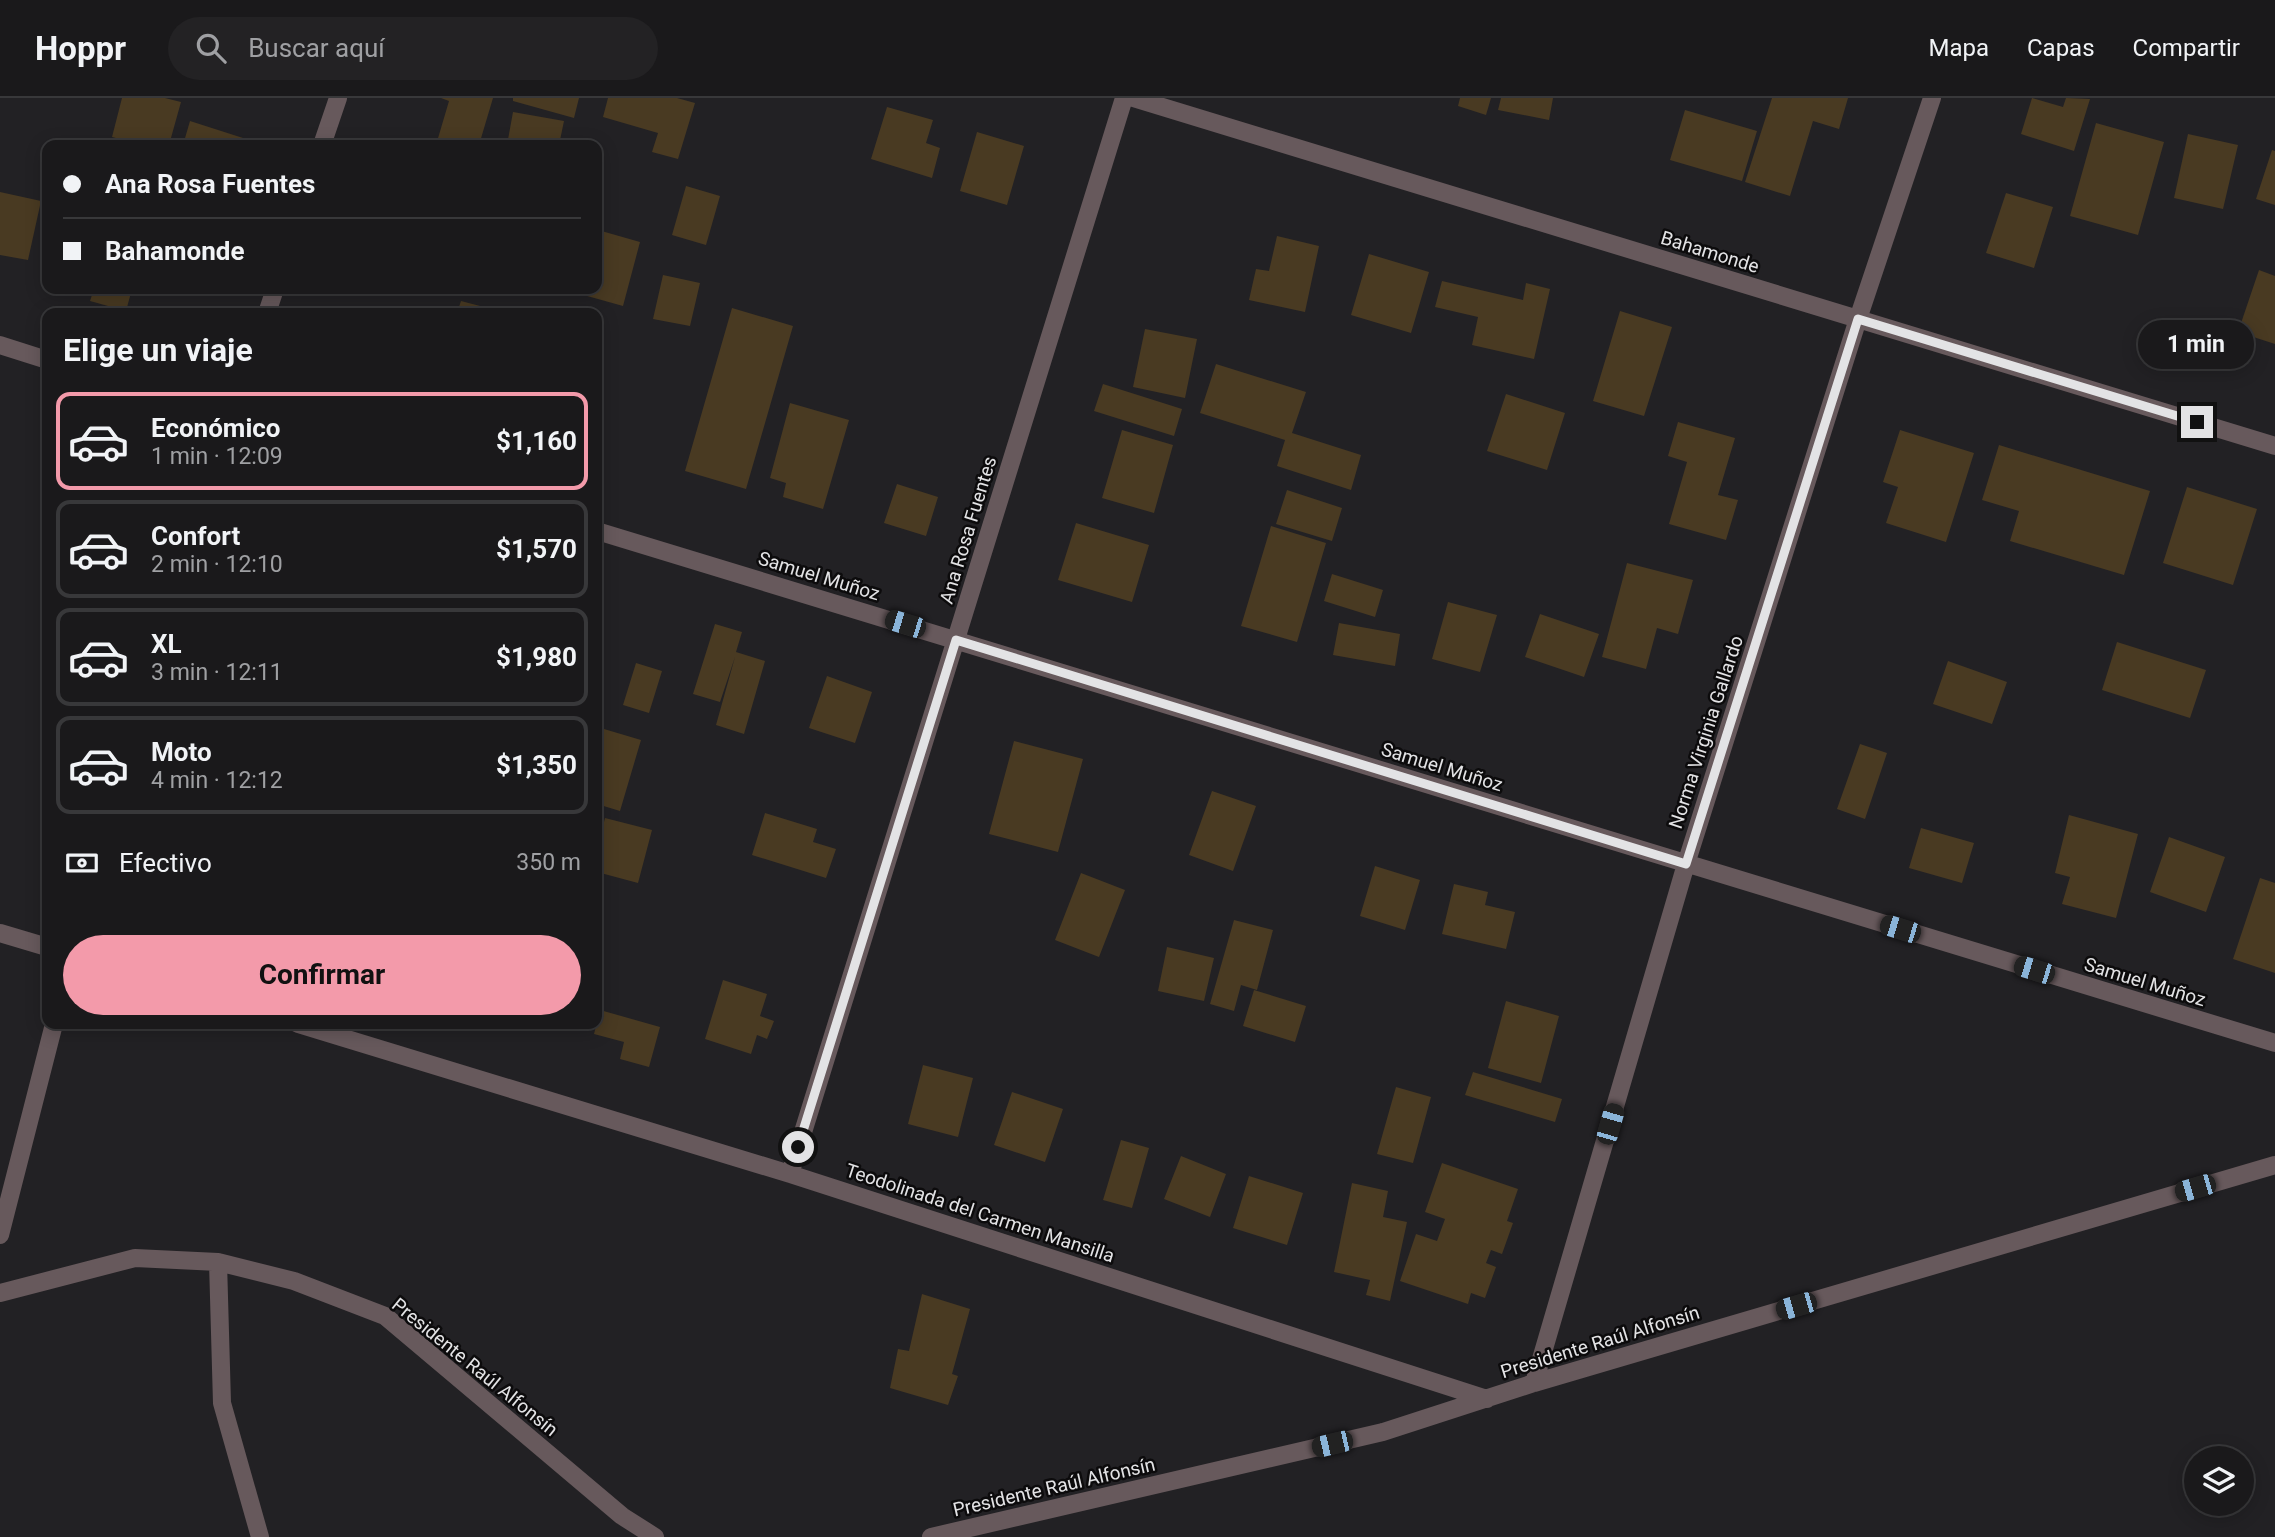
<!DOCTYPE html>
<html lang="es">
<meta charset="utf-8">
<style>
body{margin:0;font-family:Roboto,sans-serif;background:#232224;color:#f1f3f6;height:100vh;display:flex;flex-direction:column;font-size:26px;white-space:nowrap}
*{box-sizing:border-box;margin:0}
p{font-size:23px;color:#9fa0a3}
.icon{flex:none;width:38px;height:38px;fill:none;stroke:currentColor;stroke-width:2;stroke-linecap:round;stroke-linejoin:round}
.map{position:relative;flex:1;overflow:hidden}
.sheet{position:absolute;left:42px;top:210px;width:560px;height:721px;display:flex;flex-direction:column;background:#1a191b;border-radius:14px;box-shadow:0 4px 18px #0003,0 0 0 2px #38383a}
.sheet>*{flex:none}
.banner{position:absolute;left:42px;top:42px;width:560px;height:154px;border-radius:14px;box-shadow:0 4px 18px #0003,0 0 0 2px #38383a;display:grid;align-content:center;height:154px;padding:0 21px;background:#1a191b}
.tools{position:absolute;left:2184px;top:1348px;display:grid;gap:14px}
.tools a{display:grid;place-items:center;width:70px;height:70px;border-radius:50%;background:#1a191b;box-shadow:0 4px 18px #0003,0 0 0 2px #38383a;font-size:35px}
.end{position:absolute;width:32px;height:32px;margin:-16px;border:9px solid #e3e3e5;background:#111;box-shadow:0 0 0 4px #111}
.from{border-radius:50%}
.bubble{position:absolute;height:49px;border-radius:24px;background:#1a191b;box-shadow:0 4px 18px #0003,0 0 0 2px #38383a;font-size:23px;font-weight:700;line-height:49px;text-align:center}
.car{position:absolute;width:21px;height:42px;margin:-21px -10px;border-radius:9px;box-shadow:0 0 5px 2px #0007;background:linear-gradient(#222 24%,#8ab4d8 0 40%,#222 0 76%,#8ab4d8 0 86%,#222 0)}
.banner b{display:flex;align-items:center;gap:24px;height:66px;font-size:26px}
.banner b+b{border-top:2px solid #38383a}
.banner i{width:18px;height:18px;background:#f1f3f6}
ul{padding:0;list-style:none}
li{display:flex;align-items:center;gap:21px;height:98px;margin:0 14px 10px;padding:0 7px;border:4px solid #38383a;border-radius:14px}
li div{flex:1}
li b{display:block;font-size:26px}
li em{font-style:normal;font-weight:700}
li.selected{border-color:#f39aaa}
li>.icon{width:63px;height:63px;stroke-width:1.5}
h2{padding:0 21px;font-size:32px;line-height:84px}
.pay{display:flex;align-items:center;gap:18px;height:77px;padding:0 21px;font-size:26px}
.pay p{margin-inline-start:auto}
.primary-button{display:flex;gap:14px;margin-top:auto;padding:14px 21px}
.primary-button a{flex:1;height:80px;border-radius:42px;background:#f39aaa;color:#111;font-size:28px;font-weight:700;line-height:80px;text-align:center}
header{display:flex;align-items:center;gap:42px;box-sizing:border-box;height:98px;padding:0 35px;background:#1a191b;border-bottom:2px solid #38383a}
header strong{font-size:33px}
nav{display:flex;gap:38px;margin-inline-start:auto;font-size:24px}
.search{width:490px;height:63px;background:#232224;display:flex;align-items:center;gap:18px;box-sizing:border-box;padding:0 24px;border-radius:38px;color:#9fa0a3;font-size:26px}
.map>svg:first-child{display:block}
.building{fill:#493a22}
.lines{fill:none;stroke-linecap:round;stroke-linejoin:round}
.minor{stroke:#67595c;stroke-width:18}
.route{stroke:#e3e3e5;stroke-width:9}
.labels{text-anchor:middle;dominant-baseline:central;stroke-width:5;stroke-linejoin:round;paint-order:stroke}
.street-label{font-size:19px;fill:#e3e3e5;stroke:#0c0b0c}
</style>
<header>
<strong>Hoppr</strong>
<div class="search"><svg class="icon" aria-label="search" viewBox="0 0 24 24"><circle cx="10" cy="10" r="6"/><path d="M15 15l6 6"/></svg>Buscar aquí</div>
<nav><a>Mapa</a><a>Capas</a><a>Compartir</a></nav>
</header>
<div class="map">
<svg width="2275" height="1439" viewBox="0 0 2275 1439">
<rect width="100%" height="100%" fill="#222124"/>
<path class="building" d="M122,0H165L181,4L169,47H134L135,45L112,39Z
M493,0L479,47H436L449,3L441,0Z
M513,0H579L574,20L513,3Z
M608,0H677L695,5L678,61L652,54L658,35L603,19Z
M1460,0H1491L1486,17L1458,8Z
M1501,0H1553L1549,22L1498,12Z
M1772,0H1848L1839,31L1813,23L1790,98L1745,84Z
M2032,0L2063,9L2066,0L2090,1L2074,53L2021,36Z
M887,9L933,22L926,45L940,50L932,80L871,61Z
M1685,12L1757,33L1742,83L1670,62Z
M513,14L564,23L559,47H507Z
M190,23L243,40L241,47H183Z
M2096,25L2164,44L2138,137L2070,118Z
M977,34L1024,48L1007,107L960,93Z
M2188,36L2238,47L2223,111L2174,100Z
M2272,52L2275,53V107L2256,101Z
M686,88L720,98L706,147L672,137Z
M0,94L41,103L28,162L0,157Z
M2006,95L2053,109L2034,170L1986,155Z
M598,132L640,144L623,208L580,196L581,191H597Z
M1277,138L1319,148L1305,214L1249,202L1256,171L1269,173Z
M1369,156L1429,174L1411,235L1351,217Z
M2259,172L2275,178V246L2238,234Z
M663,177L700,185L690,228L653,221Z
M1442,183L1523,202L1526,185L1550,191L1534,261L1472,247L1478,219L1435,209Z
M94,191H132L126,213L90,203Z
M461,203L503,214V215H457Z
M732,210L793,228L746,391L685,373Z
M1620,213L1672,229L1644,318L1593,303Z
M1145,231L1197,241L1185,300L1133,289Z
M1216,266L1306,294L1292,335L1361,357L1351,392L1277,368L1285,342L1200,315Z
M1103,286L1182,311L1174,338L1094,313Z
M1506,296L1565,315L1547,372L1487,353Z
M790,305L849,322L823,411L783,399L786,385L770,380Z
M1678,324L1735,340L1718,397L1738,402L1726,442L1669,426L1687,364L1668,358Z
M1122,332L1173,347L1154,415L1102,400Z
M1900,332L1974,355L1946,444L1886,425L1898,389L1883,384Z
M1999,347L2150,393L2124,477L2010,443L2019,413L1982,402Z
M897,386L938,399L926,438L884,425Z
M2187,389L2257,411L2233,487L2163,465Z
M1287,392L1342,410L1332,443L1276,426Z
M1076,425L1149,447L1132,504L1058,482Z
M1271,428L1326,445L1297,544L1241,528Z
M1627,465L1693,482L1678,536L1657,530L1646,571L1602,559Z
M1332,476L1383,492L1375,519L1324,503Z
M1448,504L1497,517L1480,574L1432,561Z
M1540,516L1599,536L1584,579L1525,559Z
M1339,525L1400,536L1395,568L1333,557Z
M715,526L742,534L736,554L765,563L744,636L716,627L735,559L720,604L693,596Z
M2117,544L2206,572L2190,620L2102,592Z
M1948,563L2007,584L1992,626L1933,606Z
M636,565L662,573L649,615L623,607Z
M827,578L872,594L855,645L809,630Z
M604,631L641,642L620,713L597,706V656Z
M1014,643L1083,661L1058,754L989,736Z
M1860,646L1887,655L1865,721L1837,711Z
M1212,693L1256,708L1233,773L1189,757Z
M765,715L817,731L813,744L836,751L826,780L752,757Z
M2069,717L2138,736L2116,820L2062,806L2070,779L2055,775Z
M605,720L652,732L638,785L597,774V752Z
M1921,730L1974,745L1962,785L1909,770Z
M2169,739L2225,759L2206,814L2150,794Z
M1375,768L1420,782L1405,832L1360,818Z
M1081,775L1125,792L1099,859L1055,842Z
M2260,780L2275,785V875L2233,861Z
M1454,786L1488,794L1485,807L1515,814L1506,851L1442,836Z
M1234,822L1273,832L1257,892L1241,887L1234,913L1210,906Z
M1167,849L1214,860L1204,903L1158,893Z
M723,882L767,896L760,918L774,923L767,941L757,937L751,956L705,941Z
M1254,892L1306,908L1295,944L1243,928Z
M1506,903L1559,918L1541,985L1488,970Z
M600,912L660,929L649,969L620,961L624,944L594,936Z
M923,967L973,980L958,1039L908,1026Z
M1473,974L1562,1001L1555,1024L1465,997Z
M1396,989L1431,999L1413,1065L1377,1056Z
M1012,994L1063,1011L1045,1064L994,1047Z
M1121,1042L1149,1050L1132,1110L1103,1102Z
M1181,1058L1226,1076L1210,1119L1164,1101Z
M1442,1065L1518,1091L1507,1123L1513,1125L1502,1156L1491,1152L1486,1165L1496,1169L1485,1200L1471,1195L1468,1206L1400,1183L1416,1136L1437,1143L1445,1121L1425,1114Z
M1249,1078L1303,1095L1287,1147L1233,1130Z
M1352,1085L1388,1093L1383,1119L1407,1124L1390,1203L1366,1197L1370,1182L1334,1174Z
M922,1196L970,1211L952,1276L958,1278L948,1307L890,1290L898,1251L909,1253Z"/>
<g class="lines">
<path class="minor" d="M1133,0L2275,348
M322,47L338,0
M267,215L275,191
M0,247L47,262
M597,433L2275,945
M0,835L47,849
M298,926L790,1076L1487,1301
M790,1076L1124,0
M0,1137L54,926
M218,1164L222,1305L260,1439
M0,1195L135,1160L218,1164L294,1183L385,1218L622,1418L655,1439
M1534,1285L1686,766L1858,221L1932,0
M931,1439L1383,1334L1534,1285L2275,1067"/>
</g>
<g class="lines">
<path class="route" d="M798,1049L956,542L1686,766L1858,221L2197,324"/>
</g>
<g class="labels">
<g class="street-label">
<text transform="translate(1710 154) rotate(17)">Bahamonde</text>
<text transform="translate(968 432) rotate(-73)">Ana Rosa Fuentes</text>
<text transform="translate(819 478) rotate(17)">Samuel Muñoz</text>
<text transform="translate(1706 634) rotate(-72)">Norma Virginia Gallardo</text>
<text transform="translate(1442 669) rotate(17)">Samuel Muñoz</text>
<text transform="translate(2145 884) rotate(17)">Samuel Muñoz</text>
<text transform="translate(980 1115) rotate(18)">Teodolinada del Carmen Mansilla</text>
<text transform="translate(1600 1244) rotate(-17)">Presidente Raúl Alfonsín</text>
<text transform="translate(475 1269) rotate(39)">Presidente Raúl Alfonsín</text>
<text transform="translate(1054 1389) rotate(-13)">Presidente Raúl Alfonsín</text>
</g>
</g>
</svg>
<div class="tools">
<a><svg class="icon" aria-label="layers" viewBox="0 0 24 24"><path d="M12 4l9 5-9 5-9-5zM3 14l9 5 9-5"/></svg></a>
</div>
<i class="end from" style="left:798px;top:1049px"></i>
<i class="end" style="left:2197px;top:324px"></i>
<div class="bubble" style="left:2138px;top:222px;width:116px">1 min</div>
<i class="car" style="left:905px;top:526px;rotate:287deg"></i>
<i class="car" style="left:1900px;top:831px;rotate:287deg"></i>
<i class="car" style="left:2034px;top:872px;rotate:287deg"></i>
<i class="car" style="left:1610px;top:1026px;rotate:16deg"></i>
<i class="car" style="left:2195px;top:1090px;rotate:254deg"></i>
<i class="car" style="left:1796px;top:1208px;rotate:254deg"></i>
<i class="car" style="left:1332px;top:1346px;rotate:257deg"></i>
<div class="banner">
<b><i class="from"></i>Ana Rosa Fuentes</b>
<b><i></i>Bahamonde</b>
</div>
<section class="sheet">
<h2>Elige un viaje</h2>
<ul>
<li class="selected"><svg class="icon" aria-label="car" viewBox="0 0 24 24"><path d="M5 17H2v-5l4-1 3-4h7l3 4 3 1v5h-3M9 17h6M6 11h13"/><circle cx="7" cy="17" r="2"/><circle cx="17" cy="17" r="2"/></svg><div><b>Económico</b><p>1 min · 12:09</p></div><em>$1,160</em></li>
<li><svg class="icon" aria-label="car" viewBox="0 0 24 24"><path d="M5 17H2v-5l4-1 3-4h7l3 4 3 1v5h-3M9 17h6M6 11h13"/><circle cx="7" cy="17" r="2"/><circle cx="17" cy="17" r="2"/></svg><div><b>Confort</b><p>2 min · 12:10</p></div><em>$1,570</em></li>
<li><svg class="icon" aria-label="car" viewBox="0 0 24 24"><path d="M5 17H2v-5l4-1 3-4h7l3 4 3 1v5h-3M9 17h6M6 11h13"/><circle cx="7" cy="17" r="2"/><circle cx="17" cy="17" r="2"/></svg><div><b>XL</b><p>3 min · 12:11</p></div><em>$1,980</em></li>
<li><svg class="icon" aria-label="car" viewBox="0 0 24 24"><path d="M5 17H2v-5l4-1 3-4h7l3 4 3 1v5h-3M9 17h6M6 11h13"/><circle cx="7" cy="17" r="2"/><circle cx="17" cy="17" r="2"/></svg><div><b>Moto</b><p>4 min · 12:12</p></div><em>$1,350</em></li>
</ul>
<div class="pay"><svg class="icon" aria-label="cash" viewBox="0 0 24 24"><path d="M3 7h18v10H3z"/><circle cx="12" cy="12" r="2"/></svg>Efectivo<p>350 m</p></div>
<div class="primary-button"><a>Confirmar</a></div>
</section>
</div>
